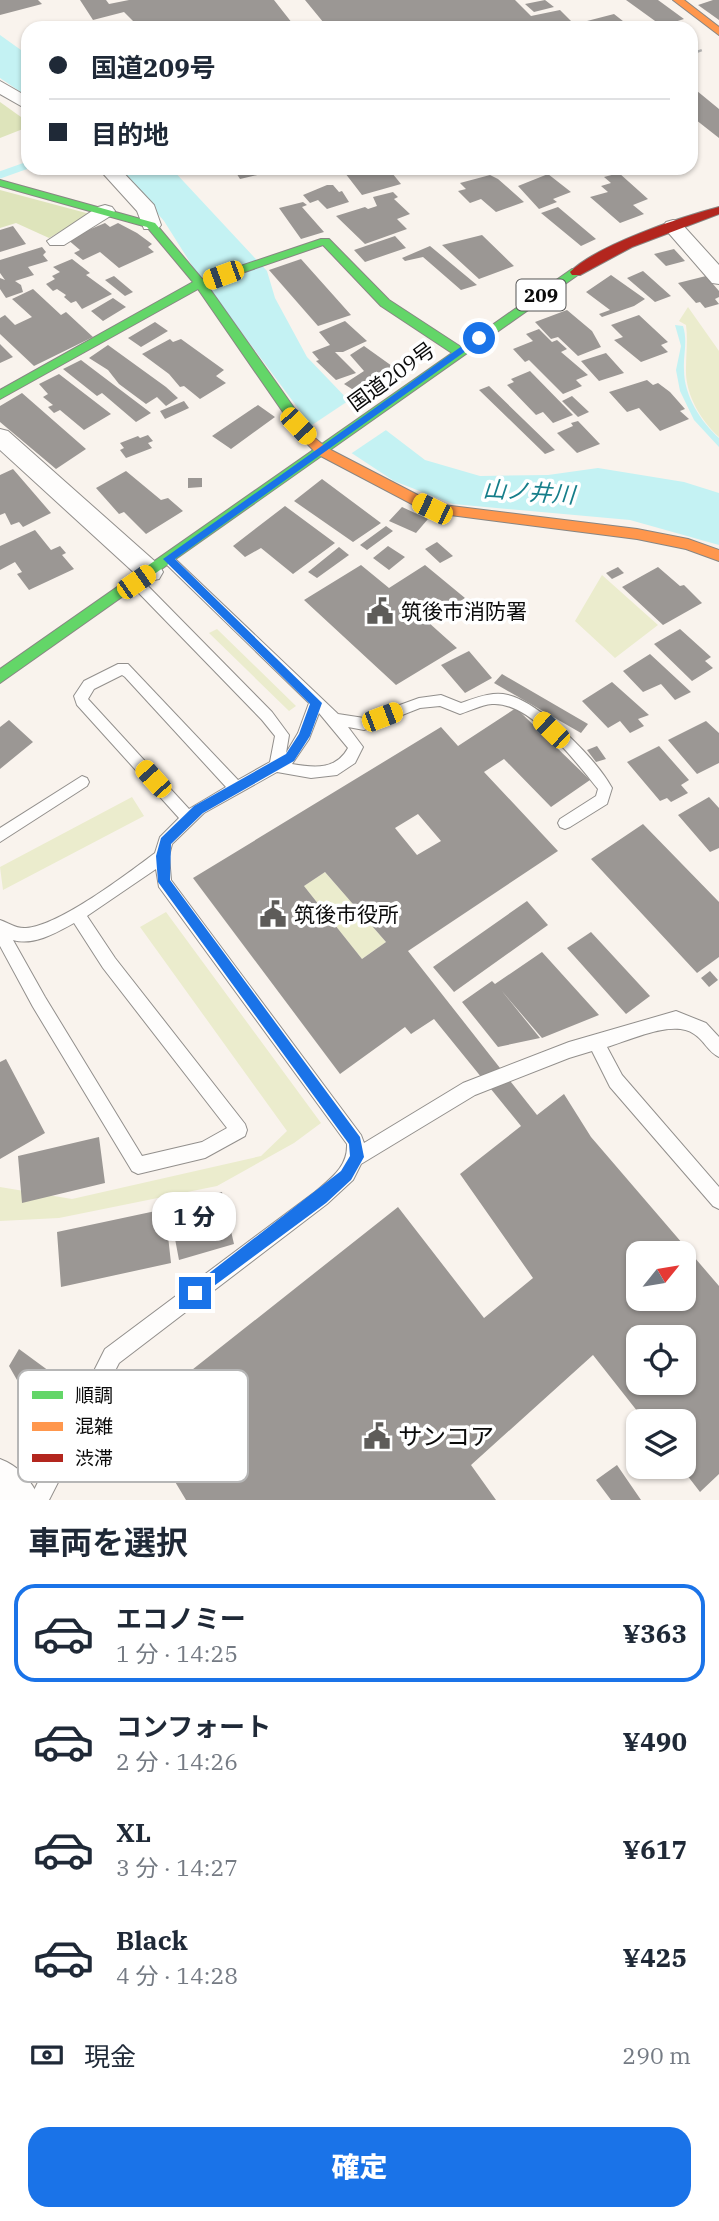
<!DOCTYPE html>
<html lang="ja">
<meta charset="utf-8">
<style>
body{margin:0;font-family:"IBM Plex Serif","Noto Sans JP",serif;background:#f6f6f7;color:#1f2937;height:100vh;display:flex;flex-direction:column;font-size:26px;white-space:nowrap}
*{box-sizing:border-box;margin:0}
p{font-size:23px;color:#747a83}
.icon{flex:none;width:38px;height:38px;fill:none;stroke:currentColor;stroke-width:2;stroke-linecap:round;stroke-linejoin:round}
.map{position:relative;height:1500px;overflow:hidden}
.panel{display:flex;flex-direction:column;background:#fff;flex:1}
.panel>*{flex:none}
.top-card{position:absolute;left:21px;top:21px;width:677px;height:154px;border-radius:21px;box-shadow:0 2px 5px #0004;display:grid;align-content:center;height:154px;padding:0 28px;background:#fff}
.needle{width:46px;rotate:60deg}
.fabs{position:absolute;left:626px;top:1241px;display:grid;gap:14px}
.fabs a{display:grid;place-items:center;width:70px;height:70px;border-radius:14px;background:#fff;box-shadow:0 2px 5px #0004;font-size:35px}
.end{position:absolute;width:32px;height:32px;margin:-16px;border:9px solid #1a73e8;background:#fff;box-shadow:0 0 0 4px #fff}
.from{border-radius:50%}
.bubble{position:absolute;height:49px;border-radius:21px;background:#fff;box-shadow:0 2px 5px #0004;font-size:23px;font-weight:800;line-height:49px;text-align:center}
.car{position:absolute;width:21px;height:42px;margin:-21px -10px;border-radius:9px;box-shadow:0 0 5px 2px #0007;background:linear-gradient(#f5c518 24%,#345 0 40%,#f5c518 0 76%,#345 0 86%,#f5c518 0)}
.top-card b{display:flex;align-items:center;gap:24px;height:66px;font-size:26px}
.top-card b+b{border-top:2px solid #e0e1e3}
.top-card i{width:18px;height:18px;background:#1f2937}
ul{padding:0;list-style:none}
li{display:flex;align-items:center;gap:21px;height:98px;margin:0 14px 10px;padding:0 14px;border:4px solid transparent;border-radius:21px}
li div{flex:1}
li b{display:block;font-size:26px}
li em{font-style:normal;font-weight:800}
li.on{border-color:#1a73e8}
li>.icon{width:63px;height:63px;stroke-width:1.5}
h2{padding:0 28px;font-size:32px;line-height:84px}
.pay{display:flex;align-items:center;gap:18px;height:77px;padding:0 28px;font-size:26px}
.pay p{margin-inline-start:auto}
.primary-button{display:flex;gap:14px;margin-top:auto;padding:14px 28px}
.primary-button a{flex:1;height:80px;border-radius:21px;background:#1a73e8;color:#fff;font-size:28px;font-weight:800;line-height:80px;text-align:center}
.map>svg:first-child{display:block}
.green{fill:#ebeccd}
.forest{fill:#dee4bb}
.water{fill:#c4f2f3}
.pier{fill:#f9f3ed}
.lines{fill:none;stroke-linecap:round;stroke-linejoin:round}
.stream{stroke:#c4f2f3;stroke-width:7}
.building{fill:#9b9794;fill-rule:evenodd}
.lane-casing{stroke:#928f8c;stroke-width:2}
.street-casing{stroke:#928f8c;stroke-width:2}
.fast-casing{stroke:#888683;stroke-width:2}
.slow-casing{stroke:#888683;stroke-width:2}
.jam-casing{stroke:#888683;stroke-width:2}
.path{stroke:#b7b6b5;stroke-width:2.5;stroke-dasharray:4.5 2.5;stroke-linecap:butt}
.lane{fill:#fefdfc;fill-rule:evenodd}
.street{fill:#fefdfc;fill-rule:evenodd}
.fast{fill:#63d668;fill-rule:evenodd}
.slow{fill:#ff974d;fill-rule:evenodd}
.jam{fill:#b3261e;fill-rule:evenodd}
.route{fill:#1a73e8}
.labels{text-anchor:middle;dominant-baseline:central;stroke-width:7;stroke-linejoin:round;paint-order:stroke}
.shield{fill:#fff;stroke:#545454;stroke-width:2}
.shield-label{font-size:19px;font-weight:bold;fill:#0a0a0a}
.street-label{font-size:21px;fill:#0a0a0a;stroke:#fff}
.poi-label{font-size:21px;fill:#0a0a0a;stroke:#fff;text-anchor:start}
.water-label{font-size:23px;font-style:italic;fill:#167e8a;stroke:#fff}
.near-poi-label{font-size:24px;fill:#0a0a0a;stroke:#fff;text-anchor:start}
.key{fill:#fff;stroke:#b6b6b6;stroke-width:2}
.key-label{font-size:19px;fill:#0a0a0a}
</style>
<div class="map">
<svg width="719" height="1500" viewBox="0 0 719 1500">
<rect width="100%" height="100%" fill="#f9f3ed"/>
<path class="green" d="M688,307L719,351V437C701,421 685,394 686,369C686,354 688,340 686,325L679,321Z
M602,575L658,625L615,658L575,621Z
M217,629L296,706L289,711L209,633Z
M132,797L144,816L3,890L0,867Z
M325,872L386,942L362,959L304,886Z
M166,912L321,1123L294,1143L217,1186L59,1218L0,1221V1187L72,1199L261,1156L287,1131L140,927Z"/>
<path class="forest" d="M0,102L28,122V127L0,138Z
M0,190L90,214L49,238L16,223L0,228Z"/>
<path class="water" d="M0,35L28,55V97L0,78Z
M118,168H171L267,271L275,298L307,357L353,405L425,460L480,476L548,475L598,468L684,482L719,493V545L630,520L453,504L394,481L312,427L193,267L164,221Z
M675,325L683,326C688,342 683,354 684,370C684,396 701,422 719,438V447L694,420L680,391L676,370L681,346Z"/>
<path class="pier" d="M351,399L389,428L349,455L309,427Z"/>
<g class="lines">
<path class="stream" d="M0,175L28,165"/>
</g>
<path class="building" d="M0,0H38L42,4L0,15Z
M80,0H106L109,4L129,0H274L296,28H140L124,12L93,20Z
M305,0H515L531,16L560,10L578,28H328Z
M545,0L554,7L534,12L525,4Z
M626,0H658L684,19L662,26Z
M713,0H719V20L698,5Z
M614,14L628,25L618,28H597L587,21Z
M691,86L719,109V138L691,116L698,112L691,107Z
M233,168H284V169L240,179Z
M366,168H388L401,184L362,195L345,173Z
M619,173L648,199L633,205L644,214L620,223L590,197L608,192L601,186L611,183L604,177Z
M548,174L571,192L553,199L557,202L539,209L518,186Z
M490,175L498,179L524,202L496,212L481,199L470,203L458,191L466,189L460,183Z
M327,185H333L339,192L342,191L349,202L327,209L318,200L310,203L303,195Z
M393,192L398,197L394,199L410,214L397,219L407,229L365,244L336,216L365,207L368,209L377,206L373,197Z
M303,202L307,205L302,207L324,232L301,239L279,208Z
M558,207L596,239L581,246L541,213Z
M105,223L110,227L118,223L137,233L152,244L148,247L154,252L119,268L100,252L83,260L74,253L80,250L67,239Z
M13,226L26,244L0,252V230Z
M482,235L514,266L479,279L442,245Z
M395,236L406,248L365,262L354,250Z
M430,246L477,285L461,290L423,257L405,261L402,258Z
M42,247L46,252L43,255L48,261L28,267L34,275L15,281L21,285L23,292L6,298L0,289V278L5,280L0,273V260Z
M674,249L685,261L666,266L654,254Z
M72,259L90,273L86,275L112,294L82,309L76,301L71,303L64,297L66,295L57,289L53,291L46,284L55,279L52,276L60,272L53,267Z
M301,259L351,315L318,326L269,270Z
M643,271L671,296L655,302L627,278Z
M611,275L645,299L634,306L602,317L599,314L610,310L586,292Z
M114,276L133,292L125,296L105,280Z
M706,276L719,291V297L715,299L719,304L705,308L700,302L696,303L678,283Z
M33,289L61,315L66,312L93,337L34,366L0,334V318L5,315L15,325L32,317L12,299Z
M113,298L126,307L103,321L91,311Z
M567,310L592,331L601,347L578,356L558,337L551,339L535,322Z
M639,315L668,342L661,345L668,352L641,362L614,340L623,337L611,325Z
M345,321L367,341L343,352H335L356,373L336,380L316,361L319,360L312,352L330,345L319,332Z
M155,322L168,331L141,347L128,338Z
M539,329L552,342L557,340L567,349L561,352L588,375L576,380L582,386L563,394L529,360L525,362L513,349L533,341L526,334Z
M170,339L173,342L181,339L224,370L216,376L226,383L200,399L184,386L180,387L169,374L142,354Z
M0,344L13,357L0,363Z
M108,345L166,387L178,398L166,406L157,397L146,404L119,384L108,370L89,358Z
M364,346L392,366L355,391L344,384L364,371L350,355Z
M606,353L624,373L599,381L581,361Z
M81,360L151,413L136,422L102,393L97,396L63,369Z
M530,371L573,415L553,423L543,412L536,415L507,385L514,382L511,379Z
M59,374L111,414L84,430L60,410L54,413L48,407L53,405L43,397L48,394L39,384Z
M647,380L653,385L658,383L670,392L685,409L680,411L689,419L660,431L639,408L627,412L609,392Z
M489,386L555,450L545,454L479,390Z
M22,393L86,449L56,469L0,422V406Z
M572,396L589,412L578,417L562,401Z
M184,401L189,408L165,419L160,411Z
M258,405L275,417L231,449L212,436Z
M578,421L600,444L577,453L557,433L573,426L571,423Z
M148,435L153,441L148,443L152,448L126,458L120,450L124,448L120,443L138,436L140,438Z
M13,469L51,513L23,527L19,522L11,525L5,513L0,515V475Z
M126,471L161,500L168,498L183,511L146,534L124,512L119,514L96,488Z
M188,478H202V487L188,488Z
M322,479L381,523L353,542L294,501Z
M285,506L335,543L293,574L261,548L245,557L233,546Z
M402,507L428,519L416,533L389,521Z
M386,526L393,531L367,550L360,545Z
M35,530L51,550L60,546L66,553L62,555L74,569L29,590L17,574L22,572L15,562L0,570V546Z
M437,542L453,556L440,563L425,549Z
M388,546L405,557L389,570L373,558Z
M339,547L349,555L317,578L308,572Z
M361,565L389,588L425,565L465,598L428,622L457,648L396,685L304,600Z
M618,567L624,573L612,579L606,573Z
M658,567L680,586L684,585L702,603L663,625L622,587Z
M680,629L711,657L705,661L713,668L692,681L654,644Z
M469,651L492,678L465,693L441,665Z
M650,654L691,692L675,700L661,684L643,692L623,671Z
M502,674L588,724L581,733L494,683Z
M612,682L649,715L638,719L644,726L630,733L620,721L608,728L582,701Z
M516,708L590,780L551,807L504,759L484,772L558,851L408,951L537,1115L564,1094L591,1137L719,1286V1474L700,1492L680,1466H684V1421H645L593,1355L471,1465L496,1500H186L135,1415L398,1207L484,1318L533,1278L460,1174L521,1126L434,1019L411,1034L405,1027L340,1074L193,878L441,727L458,746ZM418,814L441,841L417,855L395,828ZM325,872L386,942L362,959L304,886ZM639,1253H684V1298H639ZM639,1337H684V1382H639Z
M9,720L33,742L0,769V727Z
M706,721L719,733V763L697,774L668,740Z
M597,746L606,759L596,762L587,750Z
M659,746L689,780L681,785L688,793L671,802L667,798L660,801L627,762Z
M709,797L719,808V848L710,852L678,815Z
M643,824L719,902V957L697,973L591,859Z
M527,901L548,925L454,992L433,967Z
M591,932L650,996L626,1014L567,948Z
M542,952L599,1015L542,1038L501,990L540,1038L498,1047L462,1002L492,981L495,984Z
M710,971L718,980L709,987L701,978Z
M6,1059L45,1133L0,1159V1062Z
M99,1137L105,1183L22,1203L18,1156Z
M222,1192L234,1244L179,1260L169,1207Z
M165,1209L171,1263L61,1287L57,1232Z
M19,1349L49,1371L33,1389L21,1376L17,1380L9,1366Z
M617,1465L641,1500H611L596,1480Z"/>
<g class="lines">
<defs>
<path id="lane" d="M168,554L172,556L338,714L364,718L419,698L441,695L461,703C476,698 492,691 508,695C541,703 596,759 612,788L607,804L570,827L565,829L560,827L558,823L560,819L596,796L598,789C576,762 530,701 492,704C481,705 470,711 460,714L440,706L420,708L364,730L348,727L363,747L355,763L337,775L311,778L277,772L204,813L172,844L169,856L171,880L361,1135L364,1143L463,1083L569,1042L676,1011L706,1023L719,1037V1057C708,1052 704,1040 694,1034C674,1019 630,1040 607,1047L622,1075L719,1187V1209L713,1206L610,1087L592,1051L569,1058L475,1095L361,1164L353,1180L327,1204L119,1363L49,1500H29L105,1349L315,1192C331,1178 348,1167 347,1144L159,887L156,869L87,916L115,958L245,1124L247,1130L245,1136L205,1158L138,1174L132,1171L33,1007L0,946V920C9,923 16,929 26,928C59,926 127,874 155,853L160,837L179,818L77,705L74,696L84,681L118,664H128L238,780L270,762L275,736L262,720L131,585L130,582L131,579H141L272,712L289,735L286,753L298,733L309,703L164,562L162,559L164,556ZM122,675L125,677L226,787L189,809L88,699L94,689ZM319,713L348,748C336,770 315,768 292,764L309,739ZM74,923L103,968L227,1128L202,1142L142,1156L45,997L13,940C34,946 56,933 74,923Z
M82,776L87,778L89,782L87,786L0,842V828Z"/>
<path id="street" d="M0,81L28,97V110L0,94Z
M98,168H119L154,205L161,225L158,229H144L137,211Z
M105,205L112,207L115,211L112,215L64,245H50L47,241L98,207Z
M673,220L680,222L719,265V284L712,283L666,230L663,226L666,222Z
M0,429L8,431L159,565L163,572L159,579L150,581L141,579L0,450Z
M0,1459C19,1466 32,1481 40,1500H0Z"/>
<path id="fast" d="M0,180L155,223L202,279L321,239H329L389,300L461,347L572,269H580L582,272L0,683V669L452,353L381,306L323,245L207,285L311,432V438H301L198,289L0,399V390L193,282L147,227L0,186Z"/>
<path id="slow" d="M673,0H684L719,27V35Z
M306,431L327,448L435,504L637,529L688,539L719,550V561L686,549L637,539L427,512L317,454L299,435Z"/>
<path id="jam" d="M719,207V214L632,247L580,275H572L570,272C597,245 681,217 719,207Z"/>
</defs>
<use href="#lane" class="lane-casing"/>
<use href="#street" class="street-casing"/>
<use href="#fast" class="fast-casing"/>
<use href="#slow" class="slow-casing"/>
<use href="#jam" class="jam-casing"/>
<path class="path" d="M691,54L702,50"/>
<use href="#lane" class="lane"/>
<use href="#street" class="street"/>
<use href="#fast" class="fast"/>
<use href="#slow" class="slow"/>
<use href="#jam" class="jam"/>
</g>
<path class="route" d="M476,336L484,338L175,559L322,703L310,736L294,761L203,813L171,844L170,880L360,1137L364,1157L351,1180L326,1203L195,1300L190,1298L188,1293L190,1288L341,1171L350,1156L349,1144L158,882L156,856L161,838L194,806L286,754L299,734L310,704L163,559Z"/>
<defs>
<symbol id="civic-bare" viewBox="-9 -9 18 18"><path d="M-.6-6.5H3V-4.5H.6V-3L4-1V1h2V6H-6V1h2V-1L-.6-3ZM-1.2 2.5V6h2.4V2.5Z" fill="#5e5c59" stroke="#fff" stroke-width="2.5" paint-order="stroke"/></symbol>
</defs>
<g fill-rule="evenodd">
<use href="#civic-bare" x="361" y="592" width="38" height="38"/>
<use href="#civic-bare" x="254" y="895" width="38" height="38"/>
<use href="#civic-bare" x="358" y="1417" width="38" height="38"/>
</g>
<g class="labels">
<rect class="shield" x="516.5" y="279.5" width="49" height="31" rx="5"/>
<g class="shield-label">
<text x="541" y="295">209</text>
</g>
<g class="street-label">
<text transform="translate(391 376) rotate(-36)">国道209号</text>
</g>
<g class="poi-label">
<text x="401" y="611">筑後市消防署</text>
<text x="294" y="914">筑後市役所</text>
</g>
<g class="water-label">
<text transform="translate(529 491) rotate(4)">山ノ井川</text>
</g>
<g class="near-poi-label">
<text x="398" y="1436">サンコア</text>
</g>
</g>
<rect x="18" y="1370" width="230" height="112" rx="10" class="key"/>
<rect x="32" y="1391" width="31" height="8" fill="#63d668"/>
<rect x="32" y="1422" width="31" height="9" fill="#ff974d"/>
<rect x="32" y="1454" width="31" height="8" fill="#b3261e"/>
<g class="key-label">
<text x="75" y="1402">順調</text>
<text x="75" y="1433">混雑</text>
<text x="75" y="1465">渋滞</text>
</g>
</svg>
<div class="fabs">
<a><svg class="needle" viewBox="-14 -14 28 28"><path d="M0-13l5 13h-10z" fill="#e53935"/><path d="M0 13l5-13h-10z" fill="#747a83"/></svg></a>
<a><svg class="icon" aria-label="locate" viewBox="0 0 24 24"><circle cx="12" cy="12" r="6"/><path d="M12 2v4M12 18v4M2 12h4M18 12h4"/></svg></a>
<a><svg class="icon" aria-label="layers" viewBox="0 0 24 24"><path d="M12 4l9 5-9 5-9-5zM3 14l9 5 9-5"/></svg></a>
</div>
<i class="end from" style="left:479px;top:338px"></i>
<i class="end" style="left:195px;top:1293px"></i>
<div class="bubble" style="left:152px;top:1192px;width:84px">1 分</div>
<i class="car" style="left:223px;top:275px;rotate:250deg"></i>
<i class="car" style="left:298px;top:426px;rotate:137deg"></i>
<i class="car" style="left:432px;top:509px;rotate:296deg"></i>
<i class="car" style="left:136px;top:582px;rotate:55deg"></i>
<i class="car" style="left:382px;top:717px;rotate:69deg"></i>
<i class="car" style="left:551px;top:730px;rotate:314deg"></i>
<i class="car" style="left:153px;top:779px;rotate:318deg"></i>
<div class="top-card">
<b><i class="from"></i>国道209号</b>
<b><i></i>目的地</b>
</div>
</div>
<section class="panel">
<h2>車両を選択</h2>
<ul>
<li class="on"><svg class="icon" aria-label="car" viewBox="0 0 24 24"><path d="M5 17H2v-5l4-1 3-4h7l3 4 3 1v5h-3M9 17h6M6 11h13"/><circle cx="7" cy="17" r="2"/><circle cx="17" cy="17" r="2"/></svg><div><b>エコノミー</b><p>1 分 · 14:25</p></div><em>¥363</em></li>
<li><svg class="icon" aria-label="car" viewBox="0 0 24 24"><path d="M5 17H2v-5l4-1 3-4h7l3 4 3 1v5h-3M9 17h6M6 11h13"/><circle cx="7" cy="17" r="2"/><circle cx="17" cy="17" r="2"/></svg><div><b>コンフォート</b><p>2 分 · 14:26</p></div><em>¥490</em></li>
<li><svg class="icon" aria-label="car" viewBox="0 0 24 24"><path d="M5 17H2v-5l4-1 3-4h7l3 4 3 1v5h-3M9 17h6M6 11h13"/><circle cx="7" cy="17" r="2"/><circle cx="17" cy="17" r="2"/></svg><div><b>XL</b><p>3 分 · 14:27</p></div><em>¥617</em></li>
<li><svg class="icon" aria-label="car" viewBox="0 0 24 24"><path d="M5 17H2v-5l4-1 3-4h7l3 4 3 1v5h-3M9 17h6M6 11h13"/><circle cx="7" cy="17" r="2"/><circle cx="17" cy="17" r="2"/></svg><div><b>Black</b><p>4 分 · 14:28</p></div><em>¥425</em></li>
</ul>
<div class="pay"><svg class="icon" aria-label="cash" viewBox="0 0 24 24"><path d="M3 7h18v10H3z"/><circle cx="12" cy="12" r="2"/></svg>現金<p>290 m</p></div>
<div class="primary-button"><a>確定</a></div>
</section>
